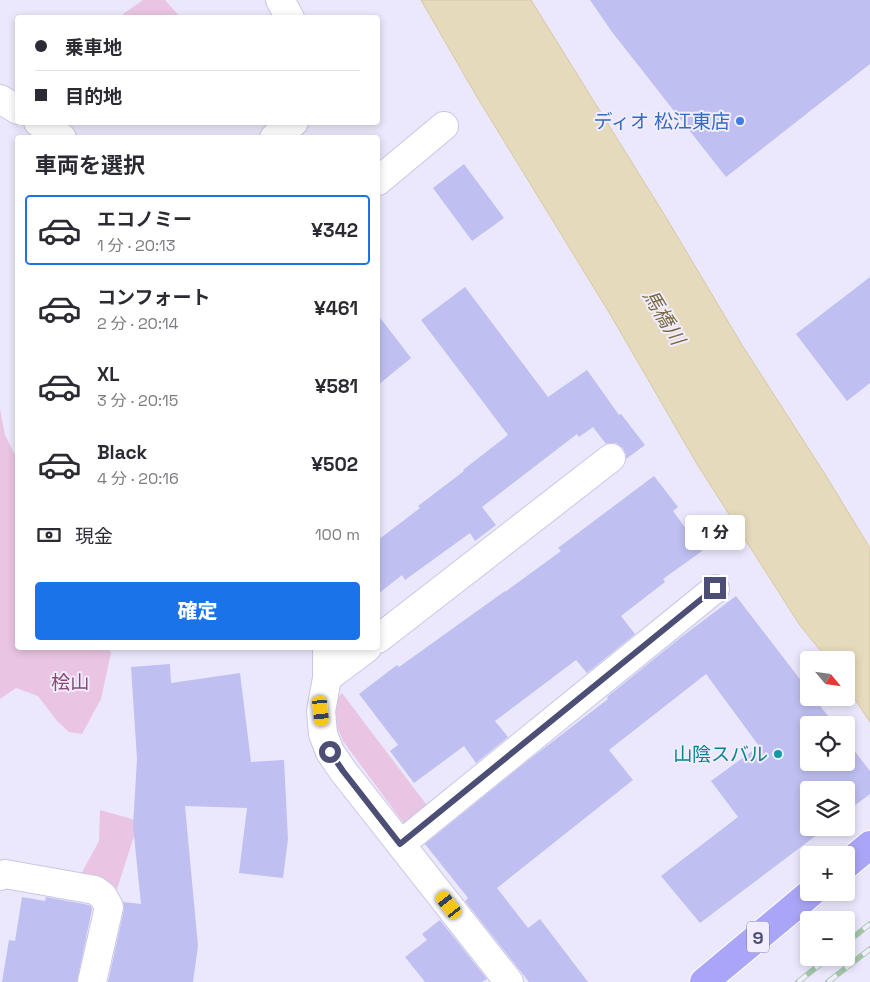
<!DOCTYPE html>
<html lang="ja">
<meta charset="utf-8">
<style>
body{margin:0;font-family:"Space Grotesk","Noto Sans JP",sans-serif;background:#f7f7f7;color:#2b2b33;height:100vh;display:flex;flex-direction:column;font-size:19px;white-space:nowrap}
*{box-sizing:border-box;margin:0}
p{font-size:16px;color:#7c7c81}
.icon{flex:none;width:28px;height:28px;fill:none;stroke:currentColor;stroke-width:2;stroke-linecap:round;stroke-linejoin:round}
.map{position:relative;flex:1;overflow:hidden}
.panel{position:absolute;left:15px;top:135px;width:365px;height:515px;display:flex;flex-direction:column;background:#fff;border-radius:5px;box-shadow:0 2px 8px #0003}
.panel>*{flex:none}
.top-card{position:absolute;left:15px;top:15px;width:365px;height:110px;border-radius:5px;box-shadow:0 2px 8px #0003;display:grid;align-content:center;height:110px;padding:0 20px;background:#fff}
.needle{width:32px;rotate:119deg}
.controls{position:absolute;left:800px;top:651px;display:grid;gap:10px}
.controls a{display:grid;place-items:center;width:55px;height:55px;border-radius:5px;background:#fff;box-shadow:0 2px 8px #0003;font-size:25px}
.end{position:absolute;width:22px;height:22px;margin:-11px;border:6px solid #4c4e75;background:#fff;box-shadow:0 0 0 2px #fff}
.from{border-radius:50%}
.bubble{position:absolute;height:35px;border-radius:5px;background:#fff;box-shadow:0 2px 8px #0003;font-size:16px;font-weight:800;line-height:35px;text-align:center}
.car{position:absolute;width:15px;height:30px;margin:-15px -8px;border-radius:6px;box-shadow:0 0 4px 1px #0007;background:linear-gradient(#f5c518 24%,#345 0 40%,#f5c518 0 76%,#345 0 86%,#f5c518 0)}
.top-card b{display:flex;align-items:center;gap:18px;height:48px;font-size:19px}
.top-card b+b{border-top:1px solid #e1e1e2}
.top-card i{width:12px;height:12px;background:#2b2b33}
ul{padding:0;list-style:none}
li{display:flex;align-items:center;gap:15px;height:70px;margin:0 10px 8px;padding:0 10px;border:2px solid transparent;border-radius:5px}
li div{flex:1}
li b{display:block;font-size:19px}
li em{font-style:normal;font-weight:800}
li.on{border-color:#1a73e8}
li>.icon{width:45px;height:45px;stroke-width:1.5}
h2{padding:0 20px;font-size:22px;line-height:60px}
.pay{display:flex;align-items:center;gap:12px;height:55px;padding:0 20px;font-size:19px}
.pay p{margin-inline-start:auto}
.button{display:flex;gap:10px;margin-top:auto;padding:10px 20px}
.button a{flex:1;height:58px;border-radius:5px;background:#1a73e8;color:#fff;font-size:20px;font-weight:800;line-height:58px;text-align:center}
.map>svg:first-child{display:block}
</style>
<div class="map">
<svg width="870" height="982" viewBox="0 0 870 982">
<rect width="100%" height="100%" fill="#ebe7fc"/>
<path fill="#eac5e3" d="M143 0H165L180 17H125L123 14Z
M0 409 5 435 17 459 18 648H109L111 653 101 699 82 734 69 732 57 721 38 696 16 688 0 699Z
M342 693 429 808 405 825 343 741 336 725V700Z
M100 810 139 821 117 889 81 874 99 841Z"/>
<path fill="#e5dabc" stroke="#d7c9a2" d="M421 0H531L667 219 742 345 823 471 870 548V722L846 686V660H828L799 624 697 464 610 314 477 97Z"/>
<path fill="#bfc0f1" d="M590 0H870V64L726 177 612 32Z
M464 164 504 218 472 241 433 188Z
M870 277V383L847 401 796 334Z
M465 287 548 397 587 370 619 415 621 414 645 445 626 459V455L623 448 616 443H609L606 444 593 427 579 437 577 434 482 507 496 525 475 541 470 533 405 580 402 575 378 594V540L420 508 418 506 464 471 463 470 508 435 421 320Z
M378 315 411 358 378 385Z
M654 476 678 507 673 511 702 551 663 579 665 582 621 616 635 634 587 673 576 660 495 721 508 737 476 763 464 746 414 783 390 751 398 745 359 694 397 665 399 667 505 591V592L561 551 558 548Z
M736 596 809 691V698H814L835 725H809V762H846V740L870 771V794L846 812V790H809V828H826L700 923 661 876 738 817 711 781 759 746 706 674 609 750 633 780 497 888 528 928 540 919 588 982H529L465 901 468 898 425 844 526 762 608 699 607 697 680 638Z
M170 664 171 683 240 673 251 762 284 760 288 839 283 878 239 873 247 808 185 806 198 946 193 982H108L124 910 123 902 141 904 133 826 137 759 131 667Z
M22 897 45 901 46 897 89 905 91 906 92 909 77 982H2L9 940 15 941Z
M440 920 487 979 482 982H425L405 957 427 940 422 934Z"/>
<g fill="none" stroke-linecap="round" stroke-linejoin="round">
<defs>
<path id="minor" d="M280 0 290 18
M0 99 18 110
M38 122 62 138
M274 138 294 122
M378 181 444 126
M378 639 611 458
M327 648V678L321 711 323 734 330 752 343 771 509 982
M327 678 367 648
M401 844 715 589
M0 876 5 874 95 890 103 896 109 907 92 982"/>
<path id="trunk" d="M846 865 870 845
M704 982 812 892"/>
</defs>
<use href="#minor" stroke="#cac7e6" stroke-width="30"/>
<use href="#trunk" stroke="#fff" stroke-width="30"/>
<use href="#minor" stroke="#fff" stroke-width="28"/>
<use href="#trunk" stroke="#aaa6f7" stroke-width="28"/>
<defs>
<path id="rail" d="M846 943 870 924
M798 982 828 958
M828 982 870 949"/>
</defs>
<use href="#rail" stroke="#a5c6a9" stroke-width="5.5"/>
<use href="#rail" stroke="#f1edff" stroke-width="4" stroke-dasharray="11" stroke-linecap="butt"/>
</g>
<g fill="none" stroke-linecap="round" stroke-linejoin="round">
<path stroke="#4c4e75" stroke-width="6" d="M330 752 343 771 400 844 715 588"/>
</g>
<circle fill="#3f7fe0" stroke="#f1edff" stroke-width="2" cx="740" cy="121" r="5"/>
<circle fill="#0f9aa8" stroke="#f1edff" stroke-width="2" cx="778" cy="754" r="5"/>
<g text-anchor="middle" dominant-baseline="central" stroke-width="4" stroke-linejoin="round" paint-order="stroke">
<rect fill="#f1edff" stroke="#7e7e9e" stroke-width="1" x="747" y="921.5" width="22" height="31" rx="4"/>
<g font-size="18" font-weight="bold" fill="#4c4e75">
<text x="758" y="937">9</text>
</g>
<g font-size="19" fill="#366cbe" stroke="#f1edff" text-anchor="end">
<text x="730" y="121">ディオ 松江東店</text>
</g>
<g font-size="19" fill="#874975" stroke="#f1edff">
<text x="70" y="682">桧山</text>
</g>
<g font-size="19" fill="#0d838f" stroke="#f1edff" text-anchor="end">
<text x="768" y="754">山陰スバル</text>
</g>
<g font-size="20" font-style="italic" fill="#7a6c40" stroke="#f1edff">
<text transform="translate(664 317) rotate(59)">馬橋川</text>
</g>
</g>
</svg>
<div class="controls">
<a><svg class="needle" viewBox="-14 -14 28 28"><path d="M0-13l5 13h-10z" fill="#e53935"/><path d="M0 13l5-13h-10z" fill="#7c7c81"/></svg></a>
<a><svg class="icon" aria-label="locate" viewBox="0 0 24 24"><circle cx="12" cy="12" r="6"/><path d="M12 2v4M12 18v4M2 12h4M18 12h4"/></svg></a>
<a><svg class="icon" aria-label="layers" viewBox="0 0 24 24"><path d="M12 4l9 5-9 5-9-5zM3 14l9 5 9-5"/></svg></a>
<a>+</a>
<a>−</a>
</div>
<i class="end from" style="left:330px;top:752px"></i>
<i class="end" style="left:715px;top:588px"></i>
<div class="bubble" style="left:685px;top:515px;width:60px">1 分</div>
<i class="car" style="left:321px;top:711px;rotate:174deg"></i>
<i class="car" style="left:449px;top:905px;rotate:322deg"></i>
<div class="top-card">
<b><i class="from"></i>乗車地</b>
<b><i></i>目的地</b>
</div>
<section class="panel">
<h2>車両を選択</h2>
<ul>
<li class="on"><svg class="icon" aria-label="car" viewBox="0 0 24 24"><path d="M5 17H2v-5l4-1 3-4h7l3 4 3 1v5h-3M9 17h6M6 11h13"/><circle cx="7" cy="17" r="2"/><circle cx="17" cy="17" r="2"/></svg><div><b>エコノミー</b><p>1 分 · 20:13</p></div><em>¥342</em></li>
<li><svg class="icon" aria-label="car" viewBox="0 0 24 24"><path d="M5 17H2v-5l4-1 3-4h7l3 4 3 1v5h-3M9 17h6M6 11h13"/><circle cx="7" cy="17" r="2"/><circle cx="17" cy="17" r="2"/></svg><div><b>コンフォート</b><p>2 分 · 20:14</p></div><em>¥461</em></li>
<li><svg class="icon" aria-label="car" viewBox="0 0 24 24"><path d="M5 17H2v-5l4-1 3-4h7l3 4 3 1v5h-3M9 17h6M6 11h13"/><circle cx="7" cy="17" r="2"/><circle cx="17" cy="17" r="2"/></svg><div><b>XL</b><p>3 分 · 20:15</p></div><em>¥581</em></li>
<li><svg class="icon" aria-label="car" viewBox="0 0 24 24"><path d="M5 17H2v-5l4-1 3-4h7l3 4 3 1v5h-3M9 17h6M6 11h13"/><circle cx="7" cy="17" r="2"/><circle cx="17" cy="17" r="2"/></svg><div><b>Black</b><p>4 分 · 20:16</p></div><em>¥502</em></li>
</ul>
<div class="pay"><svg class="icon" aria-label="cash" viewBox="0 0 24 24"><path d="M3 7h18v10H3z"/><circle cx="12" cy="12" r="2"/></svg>現金<p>100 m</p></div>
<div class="button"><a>確定</a></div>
</section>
</div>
